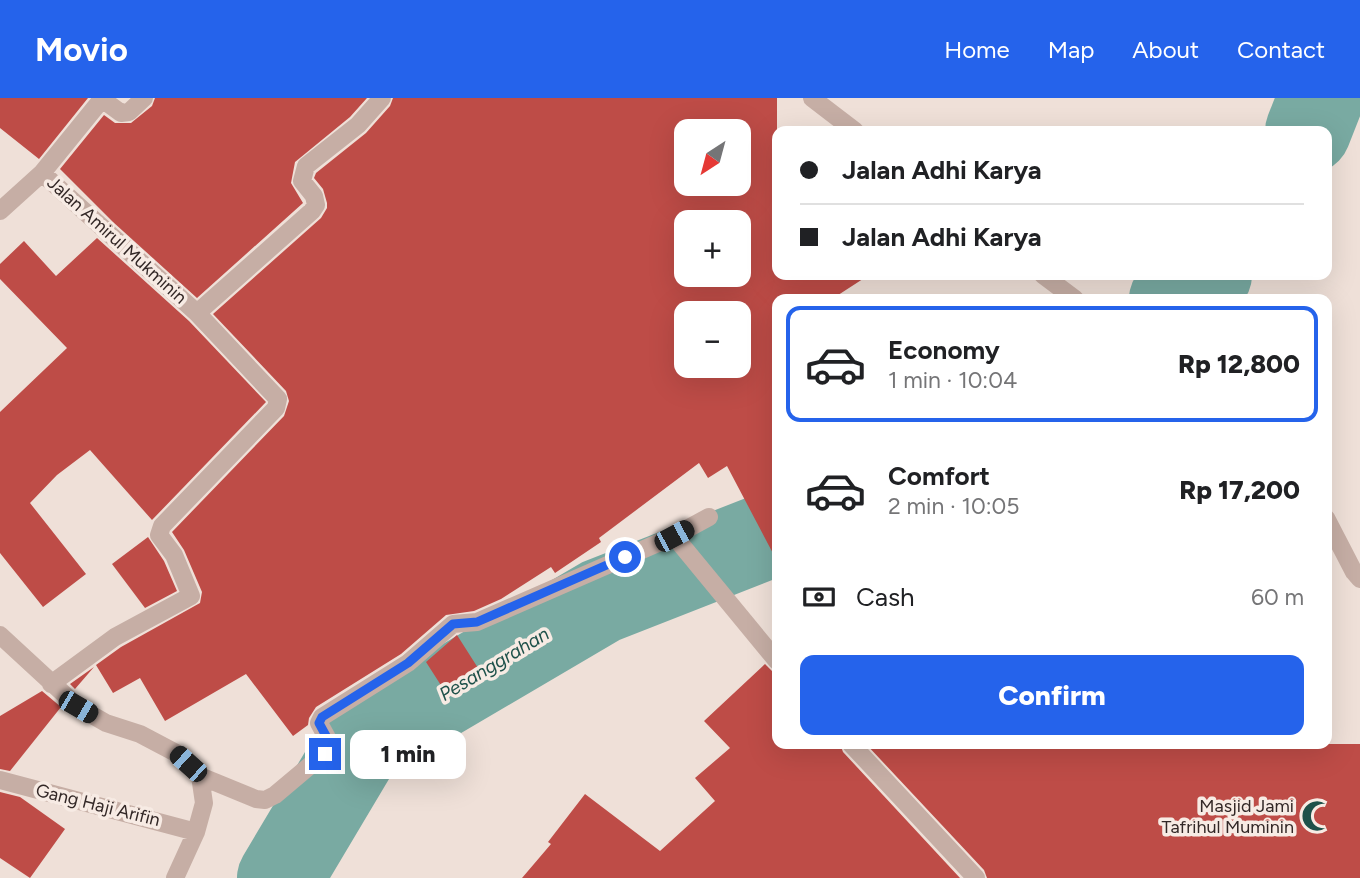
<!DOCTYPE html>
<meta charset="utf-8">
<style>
body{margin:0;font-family:Figtree,sans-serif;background:#f2f2f2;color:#202124;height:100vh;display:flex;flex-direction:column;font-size:26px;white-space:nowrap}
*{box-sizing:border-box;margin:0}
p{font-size:23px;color:#757577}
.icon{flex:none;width:38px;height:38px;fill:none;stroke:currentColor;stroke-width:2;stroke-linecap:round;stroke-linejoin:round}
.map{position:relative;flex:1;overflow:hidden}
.side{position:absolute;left:772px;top:196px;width:560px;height:455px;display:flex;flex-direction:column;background:#fff;border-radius:14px;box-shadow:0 7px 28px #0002}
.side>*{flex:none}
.guide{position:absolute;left:772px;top:28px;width:560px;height:154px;border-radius:14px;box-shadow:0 7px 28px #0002;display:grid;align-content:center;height:154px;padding:0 28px;background:#fff}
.needle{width:46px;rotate:216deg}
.controls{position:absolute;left:674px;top:21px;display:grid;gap:14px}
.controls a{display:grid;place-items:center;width:77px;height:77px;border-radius:14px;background:#fff;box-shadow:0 7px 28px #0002;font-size:35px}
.end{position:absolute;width:32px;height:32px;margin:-16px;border:9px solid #2563eb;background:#fff;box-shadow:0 0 0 4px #fff}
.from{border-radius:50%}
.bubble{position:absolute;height:49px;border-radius:14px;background:#fff;box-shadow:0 7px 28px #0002;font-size:23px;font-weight:800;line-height:49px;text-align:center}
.car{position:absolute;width:21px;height:42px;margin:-21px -10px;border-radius:9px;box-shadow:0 0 5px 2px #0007;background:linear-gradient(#222 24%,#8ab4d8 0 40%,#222 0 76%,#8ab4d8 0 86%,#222 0)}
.guide b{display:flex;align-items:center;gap:24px;height:66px;font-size:26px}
.guide b+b{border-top:2px solid #e0e0e0}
.guide i{width:18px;height:18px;background:#202124}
ul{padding:12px 0 0;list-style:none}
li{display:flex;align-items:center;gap:21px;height:116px;margin:0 14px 10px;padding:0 14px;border:4px solid transparent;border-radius:14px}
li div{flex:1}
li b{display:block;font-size:26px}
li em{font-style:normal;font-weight:800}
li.current{border-color:#2563eb}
li>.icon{width:63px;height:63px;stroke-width:1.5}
.pay{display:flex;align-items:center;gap:18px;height:77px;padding:0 28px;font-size:26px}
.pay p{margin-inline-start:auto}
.cta{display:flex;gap:14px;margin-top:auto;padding:14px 28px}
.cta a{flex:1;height:80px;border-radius:14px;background:#2563eb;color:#fff;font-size:28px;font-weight:800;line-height:80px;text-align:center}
header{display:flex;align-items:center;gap:42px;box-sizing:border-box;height:98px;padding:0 35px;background:#2563eb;color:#fff}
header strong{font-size:33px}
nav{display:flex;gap:38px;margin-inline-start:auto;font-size:24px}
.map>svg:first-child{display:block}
</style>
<header>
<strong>Movio</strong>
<nav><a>Home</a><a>Map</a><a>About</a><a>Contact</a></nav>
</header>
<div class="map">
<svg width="1360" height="780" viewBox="0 0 1360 780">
<rect width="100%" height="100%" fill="#efe0d8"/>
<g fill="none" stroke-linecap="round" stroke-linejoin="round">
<path stroke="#79aaa2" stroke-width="86" d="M1308 33 1321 0
M1172 201 1209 177
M280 780 361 644 601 503 777 434"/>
</g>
<path fill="#be4c47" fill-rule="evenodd" d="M0 0H88L39 61 0 30Z
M155 0H367L350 19 295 64 291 85 303 105 197 200 113 124 60 71 104 17 115 25H131L152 8Z
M393 0H777V177H869L832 201H777V463L727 368 708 380 699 365 599 440 601 444 555 475 551 469 501 501 474 513 446 517 401 556 316 609 309 620 308 627 293 638 246 576 165 623 140 580 113 595 96 567 121 549 200 505 202 494 184 452 172 434 284 318 289 303 286 293 213 216 321 120 327 110V105L323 91 314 80 316 75 366 35 390 8ZM686 33H738V86H686ZM686 124H738V177H686ZM686 215H738V268H686Z
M97 140 189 223 266 304 152 422 90 352 57 377 30 405 86 476 43 509 0 455V314L67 250 0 181V166L24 143 56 178Z
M148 439 164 463 177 493 145 510 112 466Z
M457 537 478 570 444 592 426 564Z
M765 566 772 573 777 574V646H840L843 654 960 780H522L551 746 548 744 585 696 660 753 715 703 695 680 730 650 704 623Z
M94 569 75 591 70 586Z
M42 593 61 609 10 673 0 671V618Z
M866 646H1360V780H987L984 772Z
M0 694 20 699 65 731 30 780 0 760Z"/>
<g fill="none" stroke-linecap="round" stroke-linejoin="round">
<path stroke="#c6aea5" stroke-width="18" d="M812 0 855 33
M0 113 42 75
M1043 177 1075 201
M197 215 312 113 316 107 314 98 302 83 306 68 358 27 382 0
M1326 420 1354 474 1360 481
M674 438 777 563
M0 537 78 609 106 625 140 636 176 655 200 678 256 701 265 702 275 697 332 649 319 625 322 619 408 565 453 526 477 524 674 438 709 419
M51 586 115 539 191 498 174 457 159 437 162 428 276 310 278 301 197 215 42 75 102 1 121 15 129 14 144 0
M851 646 976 780
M0 682 196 734
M175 780 196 734 204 705 200 678"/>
</g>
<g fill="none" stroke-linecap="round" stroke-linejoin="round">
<path stroke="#2563eb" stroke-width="9" d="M325 656 332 649 319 625 322 619 408 565 453 526 477 524 625 459"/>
</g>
<defs>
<symbol id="mosque-bare" viewBox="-9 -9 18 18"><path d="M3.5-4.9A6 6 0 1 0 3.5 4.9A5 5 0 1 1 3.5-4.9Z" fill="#1e514a" stroke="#f7ebe4" stroke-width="2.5" paint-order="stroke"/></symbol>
</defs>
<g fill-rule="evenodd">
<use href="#mosque-bare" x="1295" y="696" width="44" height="44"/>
</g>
<g text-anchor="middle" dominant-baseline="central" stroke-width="7" stroke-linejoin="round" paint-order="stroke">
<g font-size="18" fill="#322726" stroke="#f7ebe4">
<text transform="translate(117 142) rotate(42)">Jalan Amirul Mukminin</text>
<text transform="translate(98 707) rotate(14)">Gang Haji Arifin</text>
</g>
<g font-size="18" fill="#322726" stroke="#f7ebe4" text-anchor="end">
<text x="1294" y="708">Masjid Jami<tspan x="1294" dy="21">Tafrihul Muminin</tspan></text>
</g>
<g font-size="19" font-style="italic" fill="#1e514a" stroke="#f7ebe4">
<text transform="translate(494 566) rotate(-31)">Pesanggrahan</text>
</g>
</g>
</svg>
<div class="controls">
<a><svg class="needle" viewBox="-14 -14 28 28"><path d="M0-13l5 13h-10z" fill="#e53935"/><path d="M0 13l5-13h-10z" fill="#757577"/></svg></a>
<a>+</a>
<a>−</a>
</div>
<i class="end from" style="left:625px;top:459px"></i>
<i class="end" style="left:325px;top:656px"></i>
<div class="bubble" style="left:350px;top:632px;width:116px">1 min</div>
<i class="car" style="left:674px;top:438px;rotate:62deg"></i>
<i class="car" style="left:78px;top:609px;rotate:120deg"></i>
<i class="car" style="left:188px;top:666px;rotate:312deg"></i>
<div class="guide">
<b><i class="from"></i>Jalan Adhi Karya</b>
<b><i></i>Jalan Adhi Karya</b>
</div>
<section class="side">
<ul>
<li class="current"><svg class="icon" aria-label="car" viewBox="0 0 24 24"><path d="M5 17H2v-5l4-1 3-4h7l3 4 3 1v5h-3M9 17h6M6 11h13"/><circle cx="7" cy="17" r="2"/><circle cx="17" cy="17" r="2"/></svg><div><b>Economy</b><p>1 min · 10:04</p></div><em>Rp 12,800</em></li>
<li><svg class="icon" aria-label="car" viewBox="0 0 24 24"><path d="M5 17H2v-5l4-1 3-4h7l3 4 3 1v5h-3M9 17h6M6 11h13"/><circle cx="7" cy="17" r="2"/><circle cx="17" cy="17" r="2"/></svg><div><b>Comfort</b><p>2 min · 10:05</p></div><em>Rp 17,200</em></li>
</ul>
<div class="pay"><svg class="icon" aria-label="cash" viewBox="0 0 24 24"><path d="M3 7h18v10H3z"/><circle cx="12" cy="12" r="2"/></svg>Cash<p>60 m</p></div>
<div class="cta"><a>Confirm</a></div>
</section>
</div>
